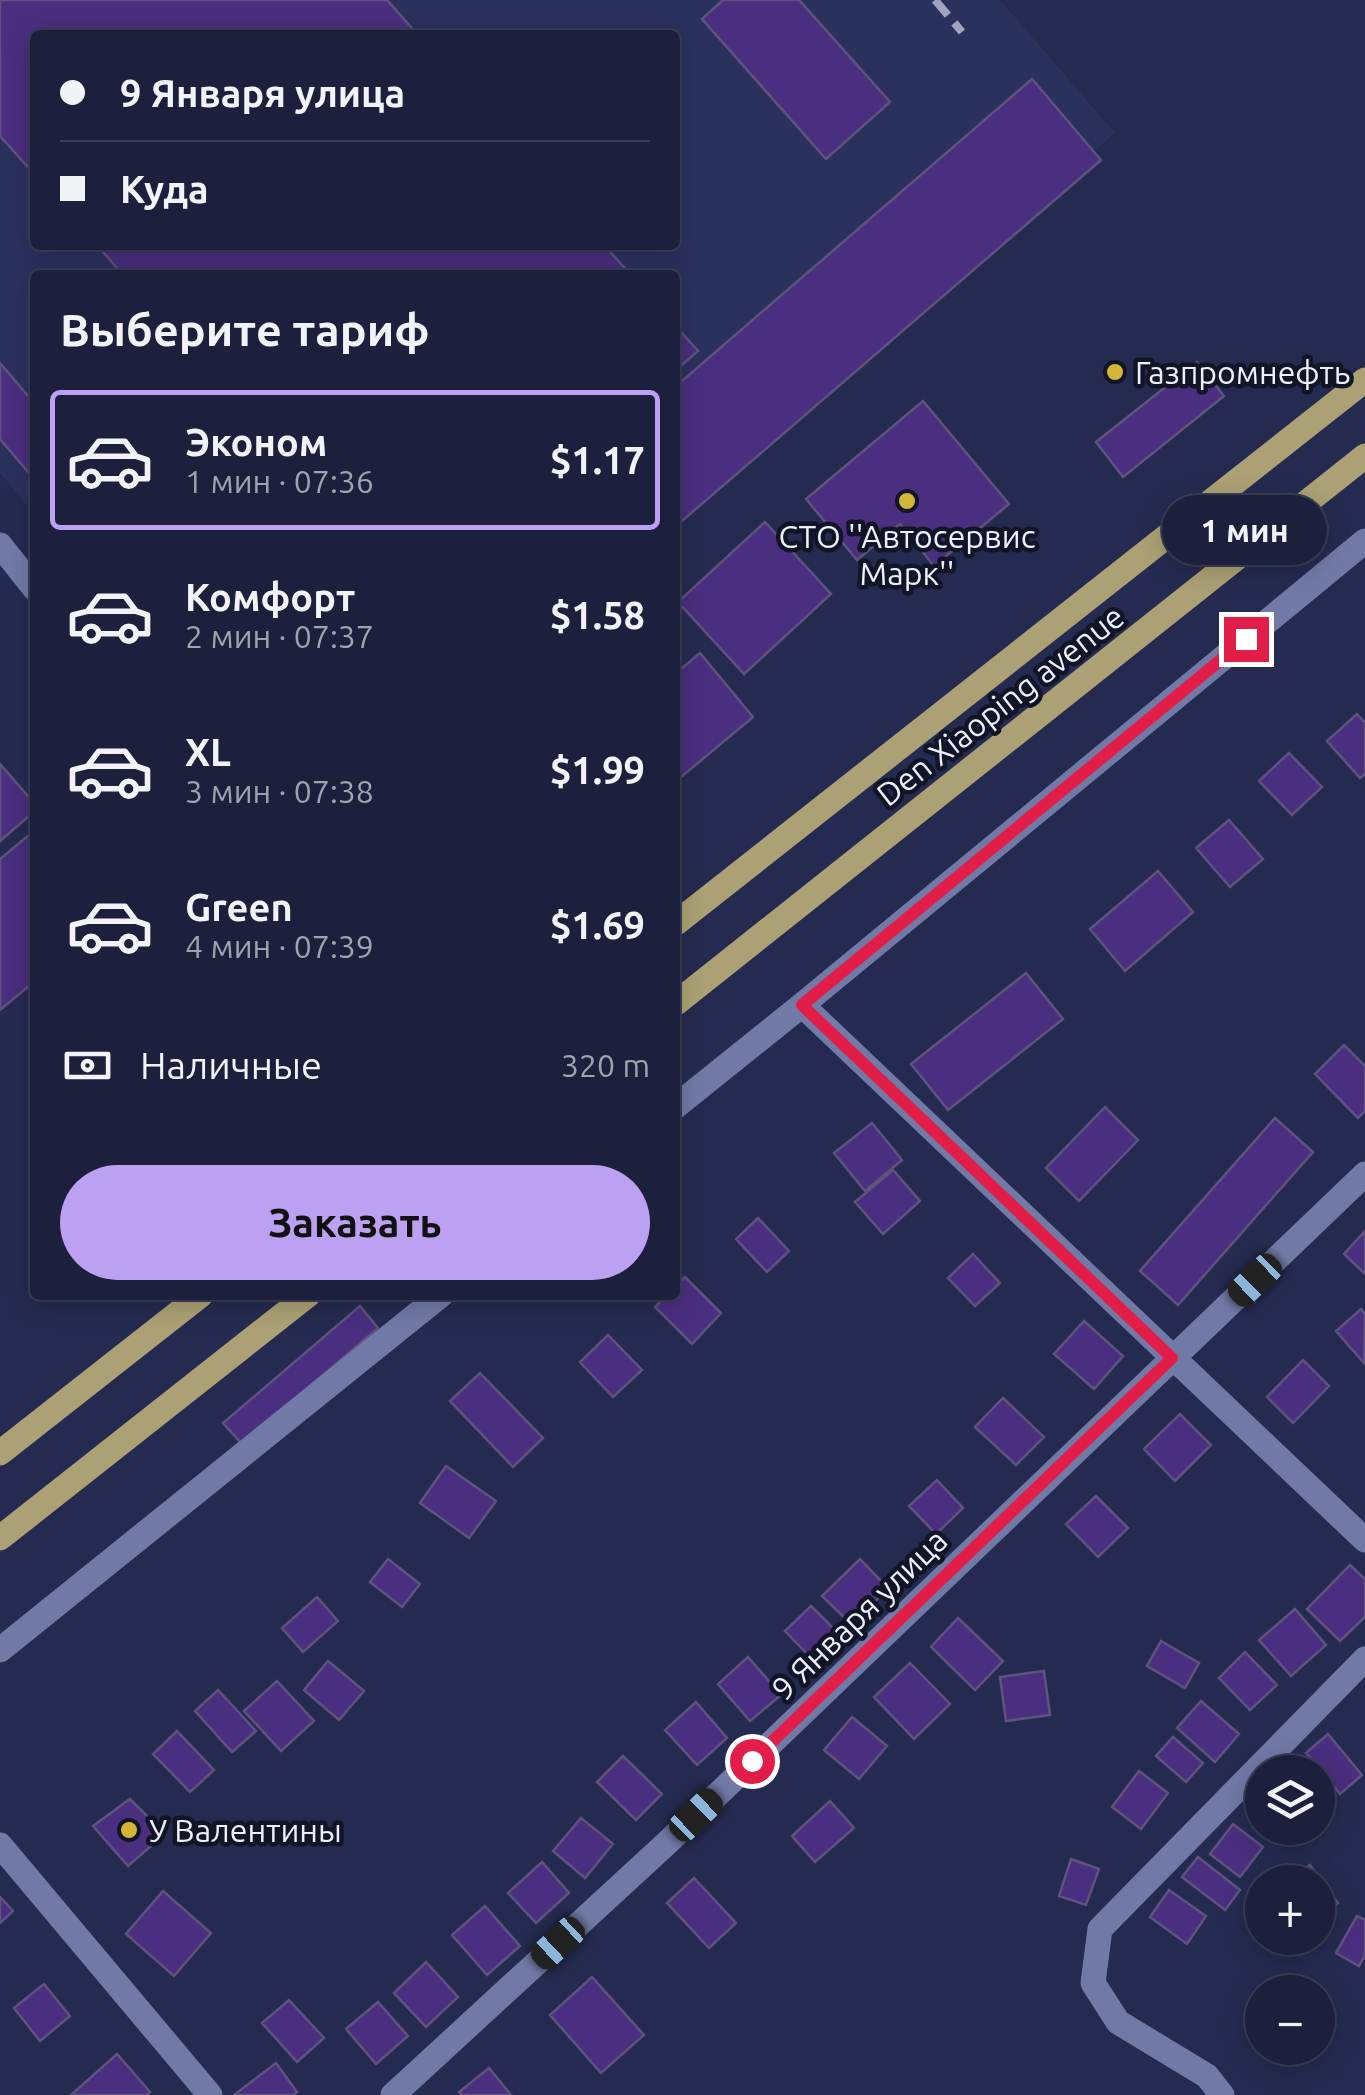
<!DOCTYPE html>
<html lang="ru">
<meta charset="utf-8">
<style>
body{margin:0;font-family:Ubuntu,sans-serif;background:#252843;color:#f1f3f6;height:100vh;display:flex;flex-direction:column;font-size:38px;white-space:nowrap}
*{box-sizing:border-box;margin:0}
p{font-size:32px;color:#a0a3af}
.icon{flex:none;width:55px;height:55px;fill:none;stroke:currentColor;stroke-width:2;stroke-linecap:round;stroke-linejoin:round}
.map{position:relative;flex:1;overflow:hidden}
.side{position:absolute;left:30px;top:270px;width:650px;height:1030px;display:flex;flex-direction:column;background:#1c203c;border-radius:10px;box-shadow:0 5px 25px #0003,0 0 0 2px #3a3e56}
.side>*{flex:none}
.guide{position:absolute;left:30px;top:30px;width:650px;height:220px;border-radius:10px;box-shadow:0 5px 25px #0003,0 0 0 2px #3a3e56;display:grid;align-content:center;height:220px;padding:0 30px;background:#1c203c}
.fabs{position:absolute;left:1245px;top:1755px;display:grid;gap:20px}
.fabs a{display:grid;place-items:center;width:90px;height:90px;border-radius:50%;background:#1c203c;box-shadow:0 5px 25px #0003,0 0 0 2px #3a3e56;font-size:50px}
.end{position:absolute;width:45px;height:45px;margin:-22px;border:12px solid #e11d48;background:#fff;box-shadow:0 0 0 5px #fff}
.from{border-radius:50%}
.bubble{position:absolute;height:70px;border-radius:35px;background:#1c203c;box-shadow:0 5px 25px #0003,0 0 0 2px #3a3e56;font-size:32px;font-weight:600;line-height:70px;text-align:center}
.car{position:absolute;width:30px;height:60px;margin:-30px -15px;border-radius:12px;box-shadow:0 0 8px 2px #0007;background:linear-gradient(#222 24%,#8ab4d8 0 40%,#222 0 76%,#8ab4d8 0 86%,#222 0)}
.guide b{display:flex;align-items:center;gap:35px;height:95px;font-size:38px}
.guide b+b{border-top:2px solid #3a3e56}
.guide i{width:25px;height:25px;background:#f1f3f6}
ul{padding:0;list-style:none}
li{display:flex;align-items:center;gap:30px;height:140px;margin:0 20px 15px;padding:0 10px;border:5px solid transparent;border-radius:10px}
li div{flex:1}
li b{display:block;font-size:38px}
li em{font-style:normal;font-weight:600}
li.on{border-color:#bca0f2}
li>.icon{width:90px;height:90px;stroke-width:1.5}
h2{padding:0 30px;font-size:45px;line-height:120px}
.pay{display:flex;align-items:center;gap:25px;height:110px;padding:0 30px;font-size:38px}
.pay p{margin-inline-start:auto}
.primary-button{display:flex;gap:20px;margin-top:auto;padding:20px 30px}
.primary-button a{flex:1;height:115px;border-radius:60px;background:#bca0f2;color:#111;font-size:40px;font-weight:600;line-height:115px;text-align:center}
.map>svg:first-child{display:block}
</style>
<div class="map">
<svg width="1365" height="2095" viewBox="0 0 1365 2095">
<rect width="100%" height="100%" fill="#252b50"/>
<path fill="#2b315d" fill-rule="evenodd" d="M0 0H1000L1115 133 675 514V275H35V515L0 473ZM35 35H675V245H35Z"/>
<path fill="#4a2e7f" stroke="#5e537d" stroke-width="2.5" d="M0 0H387L418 35H35V175L0 136Z
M723 0H799L890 102 826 159 702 19Z
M1032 79 1101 160 675 527V387Z
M97 245H604L631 275H123Z
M675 325 698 351 675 371Z
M1197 362 1224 396 1123 477 1096 442Z
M0 363 35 404V480L0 439Z
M923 401 1009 504 934 566 900 524 857 560 806 499Z
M765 522 831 594 744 674 678 602Z
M700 653 753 717 675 782V674Z
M1357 714 1365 723V774L1360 778 1327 741Z
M1289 753 1322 787 1292 815 1259 781Z
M0 764 35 804V811L0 841Z
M1229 820 1263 859 1230 887 1196 848Z
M35 830V981L0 1010V859Z
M1158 871 1193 912 1125 971 1090 929Z
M1026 973 1063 1019 948 1110 911 1064Z
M1344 1045 1365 1066V1111L1358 1118 1315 1074Z
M1105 1107 1138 1140 1079 1201 1046 1168Z
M1275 1118 1313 1152 1178 1305 1140 1271Z
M872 1123 902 1160 865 1191 834 1153Z
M893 1170 920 1201 883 1234 855 1202Z
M758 1218 789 1251 767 1272 736 1239Z
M1365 1231V1274L1344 1254Z
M973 1254 1000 1283 975 1306 948 1278Z
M685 1277 721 1313 692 1344 655 1307 667 1295H675V1287Z
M360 1306 378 1328 242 1444 223 1423Z
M1361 1309 1365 1314 1364 1363 1336 1331Z
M1084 1321 1123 1356 1094 1389 1054 1354Z
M608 1335 642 1370 613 1397 580 1362Z
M1303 1360 1329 1386 1293 1423 1267 1397Z
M480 1373 543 1438 513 1467 450 1401Z
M1003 1398 1044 1437 1016 1465 975 1427Z
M1180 1414 1211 1445 1175 1481 1144 1449Z
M446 1466 496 1501 469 1538 420 1503Z
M937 1480 963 1508 936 1534 909 1506Z
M1096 1496 1128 1528 1098 1557 1066 1524Z
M388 1559 420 1584 402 1607 370 1582Z
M860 1559 888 1588 852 1625 822 1596Z
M1350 1565 1365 1579V1617L1340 1641 1307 1609Z
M317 1597 338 1621 303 1652 282 1628Z
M811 1606 842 1637 816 1663 785 1631Z
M1295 1609 1326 1645 1291 1676 1259 1640Z
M958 1618 1003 1661 975 1690 931 1647Z
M1161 1641 1199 1663 1185 1688 1147 1666Z
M1245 1652 1277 1685 1250 1710 1219 1678Z
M748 1657 781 1695 750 1721 718 1684Z
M328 1661 364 1691 339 1720 304 1690Z
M910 1663 950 1704 914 1739 874 1697Z
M1044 1671 1050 1715 1006 1721 1000 1677Z
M277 1681 314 1721 281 1751 244 1711Z
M218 1690 256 1731 232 1752 195 1711Z
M1201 1701 1239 1734 1215 1762 1177 1728Z
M696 1702 727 1738 697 1765 665 1730Z
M852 1717 887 1746 859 1779 824 1750Z
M177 1731 214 1770 190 1792 153 1754Z
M1328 1734 1362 1775 1340 1794 1306 1753Z
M1173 1737 1203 1763 1186 1782 1156 1756Z
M623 1756 662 1794 636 1820 597 1782Z
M1139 1771 1168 1793 1141 1829 1112 1807Z
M130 1799 165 1834 128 1866 93 1826Z
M830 1801 854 1828 815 1862 792 1836Z
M581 1818 613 1844 585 1878 553 1851Z
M1233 1824 1263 1847 1240 1877 1210 1854Z
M1288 1828H1311L1301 1839Z
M1198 1857 1240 1890 1225 1910 1182 1877Z
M1071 1859 1099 1869 1086 1905 1059 1896Z
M542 1862 569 1893 536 1923 508 1893Z
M1310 1865 1338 1903 1318 1918V1882H1287Z
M694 1878 736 1923 709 1948 667 1903Z
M1169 1890 1206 1916 1187 1944 1150 1917Z
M163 1891 211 1933 174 1976 126 1934Z
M0 1897 13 1911 0 1923Z
M485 1906 520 1946 487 1975 452 1935Z
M1357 1916 1365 1920V1955L1359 1966 1336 1953Z
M426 1962 458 1997 426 2027 394 1993Z
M592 1977 644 2035 601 2073 550 2015Z
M44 1984 70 2016 40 2041 14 2008Z
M289 2000 324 2038 297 2062 262 2023Z
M378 2002 408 2036 376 2064 346 2029Z
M117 2054 150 2092 147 2095H71Z
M276 2063 297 2092 293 2095H234Z
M489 2068 511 2095H462L459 2092Z"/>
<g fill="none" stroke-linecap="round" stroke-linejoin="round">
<path stroke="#717aa6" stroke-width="25" d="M0 545 35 589
M802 1005 1365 1540
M675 1107 802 1005 1365 541
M0 1650 441 1295
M0 1845 210 2095
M393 2095 668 1842 1365 1174
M1222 2095 1207 2076 1118 2022 1093 1983 1100 1929 1365 1659"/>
<path stroke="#aca174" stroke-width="25" d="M675 924 1365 380
M675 1004 1365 456
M0 1453 201 1295
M0 1538 308 1295"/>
<path stroke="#9fa3bb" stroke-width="8" stroke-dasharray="20 10" stroke-linecap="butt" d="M935 0 962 32"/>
</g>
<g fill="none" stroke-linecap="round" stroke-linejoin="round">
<path stroke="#e11d48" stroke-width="12" d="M752 1761 1172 1358 802 1005 1246 639"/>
</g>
<g fill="#d3b635" stroke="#121526" stroke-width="4">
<circle cx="1115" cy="372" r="10"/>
<circle cx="907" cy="501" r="10"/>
<circle cx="129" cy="1830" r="10"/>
</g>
<g text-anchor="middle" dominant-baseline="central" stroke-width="9" stroke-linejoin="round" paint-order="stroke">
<g font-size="32" fill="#eceffe" stroke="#121526" text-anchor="start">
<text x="1135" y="372">Газпромнефть</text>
<text x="907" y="536" text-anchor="middle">СТО ''Автосервис<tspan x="907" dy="37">Марк''</tspan></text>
<text x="149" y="1830">У Валентины</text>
</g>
<g font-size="32" fill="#eceffe" stroke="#121526">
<text transform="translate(1000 705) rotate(-38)">Den Xiaoping avenue</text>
<text transform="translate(859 1614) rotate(-44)">9 Января улица</text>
</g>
</g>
</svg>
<div class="fabs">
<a><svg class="icon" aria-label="layers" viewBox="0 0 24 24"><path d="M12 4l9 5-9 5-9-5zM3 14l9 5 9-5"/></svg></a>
<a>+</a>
<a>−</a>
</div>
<i class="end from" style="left:752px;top:1761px"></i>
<i class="end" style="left:1246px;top:639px"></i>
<div class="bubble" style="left:1162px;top:495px;width:165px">1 мин</div>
<i class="car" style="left:1255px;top:1280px;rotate:226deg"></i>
<i class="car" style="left:696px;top:1815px;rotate:46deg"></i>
<i class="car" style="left:558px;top:1943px;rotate:227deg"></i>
<div class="guide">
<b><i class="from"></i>9 Января улица</b>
<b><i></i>Куда</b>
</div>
<section class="side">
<h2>Выберите тариф</h2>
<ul>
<li class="on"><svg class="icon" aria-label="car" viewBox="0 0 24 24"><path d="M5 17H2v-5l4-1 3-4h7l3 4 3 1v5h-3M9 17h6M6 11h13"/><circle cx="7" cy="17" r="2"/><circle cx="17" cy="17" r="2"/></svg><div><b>Эконом</b><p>1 мин · 07:36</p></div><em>$1.17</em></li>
<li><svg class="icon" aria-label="car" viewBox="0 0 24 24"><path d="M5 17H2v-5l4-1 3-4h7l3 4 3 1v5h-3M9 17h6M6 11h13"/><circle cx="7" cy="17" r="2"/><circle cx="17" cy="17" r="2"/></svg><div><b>Комфорт</b><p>2 мин · 07:37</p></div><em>$1.58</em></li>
<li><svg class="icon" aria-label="car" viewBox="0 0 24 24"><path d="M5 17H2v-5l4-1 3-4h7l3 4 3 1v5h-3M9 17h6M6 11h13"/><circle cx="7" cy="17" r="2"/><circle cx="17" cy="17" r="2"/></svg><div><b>XL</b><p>3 мин · 07:38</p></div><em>$1.99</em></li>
<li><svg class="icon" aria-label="car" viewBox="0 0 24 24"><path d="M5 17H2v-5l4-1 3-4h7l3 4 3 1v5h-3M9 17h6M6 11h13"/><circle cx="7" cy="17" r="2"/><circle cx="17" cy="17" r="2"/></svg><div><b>Green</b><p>4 мин · 07:39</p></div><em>$1.69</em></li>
</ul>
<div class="pay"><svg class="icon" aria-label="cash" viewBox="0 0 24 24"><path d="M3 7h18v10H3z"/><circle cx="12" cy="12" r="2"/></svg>Наличные<p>320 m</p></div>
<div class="primary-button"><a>Заказать</a></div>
</section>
</div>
